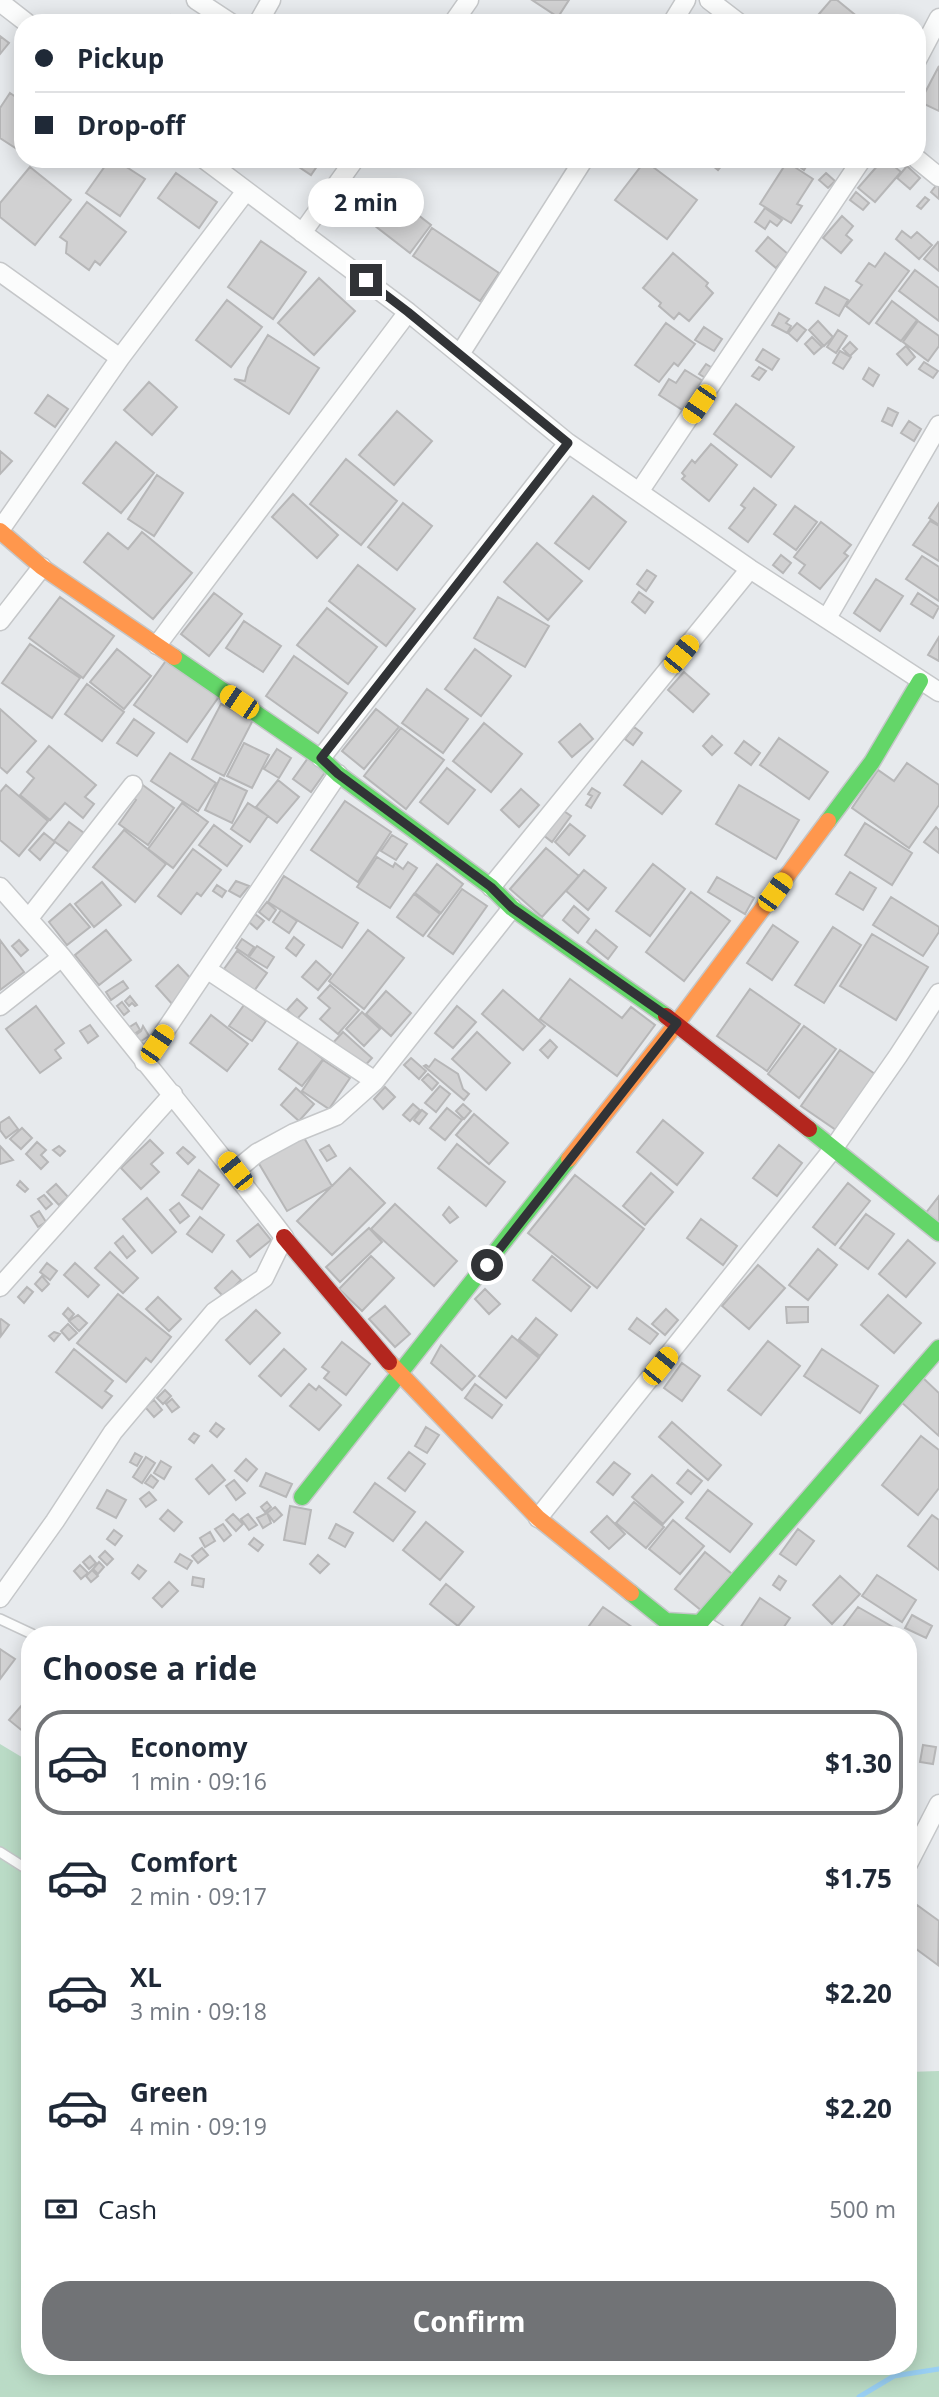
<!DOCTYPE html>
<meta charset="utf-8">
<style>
body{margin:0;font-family:"Open Sans",sans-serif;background:#f6f6f7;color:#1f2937;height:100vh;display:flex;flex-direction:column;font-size:26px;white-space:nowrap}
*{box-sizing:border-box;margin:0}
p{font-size:23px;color:#747a83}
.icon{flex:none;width:38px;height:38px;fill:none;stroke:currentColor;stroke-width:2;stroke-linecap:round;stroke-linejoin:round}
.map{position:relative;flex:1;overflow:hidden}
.panel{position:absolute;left:21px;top:1626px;width:896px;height:749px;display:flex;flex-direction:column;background:#fff;border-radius:28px;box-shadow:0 4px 18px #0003}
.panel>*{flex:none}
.top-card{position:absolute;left:14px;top:14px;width:912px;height:154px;border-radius:28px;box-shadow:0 4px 18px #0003;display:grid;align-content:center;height:154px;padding:0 21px;background:#fff}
.end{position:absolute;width:32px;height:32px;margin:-16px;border:9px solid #313336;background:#fff;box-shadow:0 0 0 4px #fff}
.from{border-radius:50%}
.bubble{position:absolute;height:49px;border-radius:24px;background:#fff;box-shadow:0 4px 18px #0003;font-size:23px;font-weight:700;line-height:49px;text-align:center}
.car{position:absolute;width:21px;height:42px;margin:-21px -10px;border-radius:9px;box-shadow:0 0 5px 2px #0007;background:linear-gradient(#f5c518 24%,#345 0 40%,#f5c518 0 76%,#345 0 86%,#f5c518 0)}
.top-card b{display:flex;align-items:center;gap:24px;height:66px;font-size:26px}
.top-card b+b{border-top:2px solid #e0e1e3}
.top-card i{width:18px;height:18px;background:#1f2937}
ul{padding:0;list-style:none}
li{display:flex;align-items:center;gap:21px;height:105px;margin:0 14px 10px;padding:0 7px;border:4px solid transparent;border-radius:28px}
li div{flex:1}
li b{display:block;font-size:26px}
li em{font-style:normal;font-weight:700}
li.current{border-color:#717376}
li>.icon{width:63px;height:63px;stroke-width:1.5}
h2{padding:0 21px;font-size:32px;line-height:84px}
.pay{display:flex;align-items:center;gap:18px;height:77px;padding:0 21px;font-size:26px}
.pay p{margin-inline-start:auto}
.button{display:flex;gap:14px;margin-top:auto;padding:14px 21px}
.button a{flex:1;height:80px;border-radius:28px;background:#717376;color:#fff;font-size:28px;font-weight:700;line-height:80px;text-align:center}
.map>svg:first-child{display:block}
</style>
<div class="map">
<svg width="939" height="2397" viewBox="0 0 939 2397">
<rect width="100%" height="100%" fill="#e7eaed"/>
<path fill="#badbc6" d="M0 1744 30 1762V2366H908V2072L939 2071V2397H0Z"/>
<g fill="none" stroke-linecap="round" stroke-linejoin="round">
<path stroke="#99cff3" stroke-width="5" d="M859 2397 894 2376 939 2369"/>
</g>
<path fill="#d1d1d2" stroke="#b7b7b8" stroke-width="2" d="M532 0H569L558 17Z
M831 0H837L864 22 806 23 810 18 813 21Z
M171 15 184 23H166Z
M0 36 9 43 0 54Z
M939 66V111L920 102Z
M10 93 23 102V153L0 138V108Z
M110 159H114L145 179 120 216 86 193Z
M287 159H322L311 175Z
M708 159H727L718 170 707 161Z
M789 159H811L804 170Z
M873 159 901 160 895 167 901 172 875 202 858 188 879 164Z
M645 161 697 200 667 239 615 200Z
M787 162 813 179 797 204 802 206 791 223 760 204Z
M907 166 920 178 910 189 897 178Z
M30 167 71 200 35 245 0 217V203Z
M176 173 217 202 199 228 158 198Z
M826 173 835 181 828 188 819 180Z
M938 183 939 184V199L931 192Z
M856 192 869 203 863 210 850 200Z
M391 194 431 225 410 253 370 222Z
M925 197 929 200 921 209 917 206Z
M87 202 126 232 100 265 95 261 89 270 66 253 67 242 60 237Z
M765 208 782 220 777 226 770 221 765 229 755 222Z
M842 216 853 226 846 235 852 240 841 253 823 238Z
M432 228 499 273 480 301 413 256Z
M902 231 911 238 917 232 932 245 919 259 896 239Z
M768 237 788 254 776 268 756 251Z
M261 241 306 272 273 319 228 287Z
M938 242 939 243V271L924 259Z
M673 253 708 283 706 286 713 293 689 321 679 313 674 319 659 306 661 303 643 288Z
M885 253 909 271 869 324 846 306 862 285 856 281 869 263 875 267Z
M915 270 939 288V321L899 291Z
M319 278 355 311 314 355 278 323Z
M825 287 848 300 839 316 816 303Z
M227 300 262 327 231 367 196 340Z
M892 301 917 320 901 341 876 323Z
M779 313 789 319 786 323 791 326 787 333 772 325Z
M818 321 833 337 824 346 809 330Z
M918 321 939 336V346L928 361 903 342Z
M666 323 695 344 678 366 674 363 659 382 635 365Z
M797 323 806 330 797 341 788 333Z
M704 327 722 339 714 351 695 340Z
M838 330 847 336 836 353 827 347Z
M268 335 319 368 289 414 234 379 245 381 248 368Z
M812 337 822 347 814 354 805 344Z
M850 342 857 349 850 356 843 349Z
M906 346 915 357 907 365 897 354Z
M763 349 779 359 772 370 756 360Z
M840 351 851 357 843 369 833 363Z
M924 362 938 371 933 378 919 369Z
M706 364 714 369 707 379 699 374Z
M759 367 766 371 759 380 752 376Z
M869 368 879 375 873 386 863 379Z
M685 370 703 381 684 411 659 395 669 379 676 383Z
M149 382 177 407 152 435 124 410Z
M48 395 68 409 55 427 35 413Z
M736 404 794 447 771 477 714 434Z
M888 408 898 413 892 426 882 421Z
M397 411 432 441 394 485 359 455Z
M909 421 921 429 914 441 901 433Z
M116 442 154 473 121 513 83 483Z
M711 444 737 465 709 501 682 479 685 476 682 473 692 460 695 463Z
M0 451 12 461 0 474Z
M346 459 397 501 361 545 310 504Z
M157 475 183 493 154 536 128 519Z
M754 488 776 505 748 542 729 528 745 508 741 505Z
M293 494 338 535 317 558 272 517Z
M593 496 626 522 589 569 555 543Z
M403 503 432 526 397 570 368 547Z
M939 503V525L929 518Z
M795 506 817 522 796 550 774 534Z
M930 521 939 526V561L913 545Z
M821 522 851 545 844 553 848 556 820 589 799 573 805 565 794 557Z
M142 532 192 573 153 619 84 562 108 533 128 549Z
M537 543 582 581 548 620 504 582Z
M781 555 791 563 783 573 773 565Z
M922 556 939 567V601L906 579Z
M358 565 415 609 386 646 329 601Z
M647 570 656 576 646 591 637 584Z
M876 579 903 596 880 631 854 613Z
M639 592 653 602 645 613 632 602Z
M214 593 242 614 209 656 181 634Z
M918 593 939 607 933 618 911 604Z
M60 597 114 636 83 678 29 638Z
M498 597 549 626 525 667 474 638Z
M327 608 377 647 348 684 297 645Z
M244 621 281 646 263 672 226 648Z
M939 637V661L928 655Z
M30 644 80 678 52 718 2 683Z
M117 649 151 676 124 709 90 682Z
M475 649 511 676 481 716 445 689Z
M294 656 347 693 318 733 266 696Z
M168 658 220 695 187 742 134 705Z
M684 672 709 694 693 712 668 690Z
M87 684 124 712 102 741 65 714Z
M427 689 468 719 443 753 402 723Z
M221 704 253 720 224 776 192 759Z
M0 709 36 741 7 773 0 767Z
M376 709 399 727 364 769 342 751Z
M134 719 154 733 137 756 117 743Z
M484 723 522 754 491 792 453 761Z
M580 724 593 739 572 757 559 742Z
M634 727 642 733 633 745 625 739Z
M401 728 444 760 406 809 364 776Z
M712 736 722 745 712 755 703 746Z
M779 738 828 772 809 799 760 765Z
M744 741 760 753 751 765 735 753Z
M244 743 269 755 252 788 227 776Z
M49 746 96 785 85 797 94 804 83 818 65 803 50 820 20 795 34 778 27 772Z
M277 749 291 758 279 778 264 769Z
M170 753 216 783 198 811 151 781Z
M308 758 326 771 311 792 293 779Z
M642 761 681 791 662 814 624 785Z
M907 763 939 785V805L909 848 852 808 878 770 894 781Z
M447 768 475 790 448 824 420 802Z
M220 778 247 791 232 823 205 810Z
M278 780 299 797 277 823 256 807Z
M140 783 174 808 148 845 119 824 136 800 131 796Z
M6 785 48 821 19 856 0 840V792Z
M739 785 799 820 776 859 716 824Z
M592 788 600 793 591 808 586 805 592 796 588 794Z
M521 789 539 805 519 827 501 810Z
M345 801 391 832 358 882 311 850Z
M182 803 208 822 173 868 148 849Z
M248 803 268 816 250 842 231 829Z
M561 809 571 816 552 842 542 834Z
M69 822 88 836 73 855 54 841Z
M865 823 912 853 892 885 845 855Z
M570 824 585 836 569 855 555 842Z
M214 825 242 846 227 866 199 845Z
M936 827 939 830V853L924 842Z
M124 830 166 864 135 902 93 867Z
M44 833 55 842 40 860 29 850Z
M392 835 407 844 396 860 381 851Z
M546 848 579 876 542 917 510 889Z
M193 849 221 870 201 896 197 893 181 914 158 896Z
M377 857 393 867 395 863 403 869 408 862 417 868 390 908 357 887Z
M437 864 463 884 441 913 415 893Z
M653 864 685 889 650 936 616 911Z
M584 870 606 888 588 910 566 891Z
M850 872 876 888 863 910 836 894Z
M284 876 358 923 342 948 268 902Z
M717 877 754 898 745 914 708 892Z
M236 881 249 886 240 897 229 891Z
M102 882 121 905 94 927 75 904Z
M217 885 226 891 222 897 213 891Z
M462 889 487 906 453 954 428 936Z
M691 892 730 921 684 981 646 952Z
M414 894 440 914 423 936 397 917Z
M891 897 939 927V932L923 956 873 925Z
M267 902 276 910 269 920 259 912Z
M70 904 90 927 67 945 49 922Z
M574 906 589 919 578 933 563 920Z
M281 910 297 921 289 933 273 922Z
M255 914 264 921 257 929 249 922Z
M773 925 798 942 772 980 747 963Z
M833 927 861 945 824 1003 795 985Z
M106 930 131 960 99 985 75 955Z
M368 930 404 958 364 1009 329 981Z
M596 930 617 947 608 959 587 942Z
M872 934 928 967 896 1020 840 986Z
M294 937 304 945 296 956 286 948Z
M242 939 254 947 248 956 236 948Z
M0 940 24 972 0 990Z
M19 940 28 950 21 956 12 946Z
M257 946 274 957 267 968 249 957Z
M237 951 267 973 254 991 224 969Z
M316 961 331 974 318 990 302 977Z
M178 965 196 984 173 1005 156 986Z
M570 979 622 1018 631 1007 655 1025 617 1076 540 1019Z
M123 981 128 988 111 1000 106 992Z
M330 985 359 1010 338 1034 320 1019 330 1008 318 998Z
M750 989 800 1024 767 1071 717 1036Z
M503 990 545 1026 523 1050 482 1014Z
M386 991 411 1013 391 1036 366 1014Z
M130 996 137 1005 135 1006 132 1003 129 1006 125 1001Z
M297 999 307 1008 297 1019 287 1010Z
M122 1002 129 1011 124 1015 117 1006Z
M244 1005 266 1021 252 1041 229 1026Z
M36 1006 64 1043 55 1050 61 1058 40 1073 6 1029Z
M457 1006 476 1022 453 1048 435 1033Z
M362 1012 380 1029 364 1046 346 1029Z
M211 1015 248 1044 227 1071 190 1043Z
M136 1023 140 1030 133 1035 128 1028Z
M90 1025 98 1036 88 1043 80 1031Z
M143 1026 149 1036 138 1043 134 1036 141 1031Z
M804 1026 836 1049 799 1098 768 1074Z
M343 1032 372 1058 360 1071 331 1045Z
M477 1032 510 1063 486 1090 452 1059Z
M550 1040 557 1047 548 1058 540 1050Z
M299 1041 323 1059 302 1086 279 1069Z
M840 1050 875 1074 836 1130 801 1106Z
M411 1058 426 1071 419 1079 404 1065Z
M435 1059 458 1074 463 1089 469 1094 464 1100 424 1066 426 1065 429 1067Z
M323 1060 350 1078 329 1109 302 1091Z
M428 1074 438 1083 432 1090 422 1080Z
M440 1086 450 1094 436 1112 425 1103Z
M385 1087 395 1097 383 1109 374 1099Z
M296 1088 314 1104 299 1121 281 1105Z
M413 1104 420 1110 410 1121 403 1115Z
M463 1104 471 1111 464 1119 456 1111Z
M447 1108 462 1120 445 1140 430 1128Z
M422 1110 427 1114 419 1124 414 1120Z
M474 1114 508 1143 489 1164 456 1135Z
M9 1117 18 1129 6 1138 0 1130V1123Z
M663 1120 703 1153 677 1185 637 1152Z
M22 1128 32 1138 21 1149 10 1139Z
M303 1136 332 1186 287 1211 258 1162Z
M150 1140 163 1153 151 1164 159 1172 141 1189 121 1168Z
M37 1142 46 1150 41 1155 48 1162 41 1169 26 1154Z
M457 1144 505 1182 486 1206 438 1168Z
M329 1145 336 1156 327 1161 320 1150Z
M779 1145 802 1163 777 1196 753 1178Z
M0 1146 13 1160 0 1164Z
M59 1146 65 1151 60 1156 53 1150Z
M183 1147 195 1157 188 1164 177 1153Z
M350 1168 385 1203 332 1255 297 1221Z
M199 1170 219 1185 202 1209 182 1195Z
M651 1173 673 1192 645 1225 623 1206Z
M575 1175 644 1229 597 1288 528 1233Z
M20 1181 28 1189 25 1192 17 1185Z
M848 1183 870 1201 835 1245 813 1227Z
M56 1184 68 1197 59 1205 47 1192Z
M44 1195 52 1204 46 1209 38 1199Z
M939 1196V1225L925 1214Z
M147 1198 176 1232 152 1253 123 1219Z
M179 1203 189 1216 180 1223 170 1210Z
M395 1204 457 1261 434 1286 371 1229Z
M449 1207 458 1217 450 1223 443 1215Z
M39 1211 46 1222 38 1227 31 1216Z
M866 1214 894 1234 868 1269 840 1248Z
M200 1217 224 1235 212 1252 187 1234Z
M701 1219 737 1246 723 1265 687 1238Z
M258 1224 271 1240 250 1257 237 1241Z
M369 1228 382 1242 340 1282 326 1267Z
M123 1236 135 1251 127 1258 115 1243Z
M908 1240 935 1263 906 1297 879 1274Z
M818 1249 837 1265 808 1300 789 1285Z
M110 1252 138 1278 123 1293 95 1268Z
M371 1256 394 1278 362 1311 339 1289Z
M552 1256 590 1287 571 1311 533 1280Z
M47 1263 57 1271 50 1280 40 1272Z
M75 1263 99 1285 88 1297 64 1275Z
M758 1265 785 1288 749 1329 722 1306Z
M232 1271 241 1280 224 1297 215 1288Z
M42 1276 49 1284 42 1291 35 1284Z
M27 1287 33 1292 24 1303 18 1297Z
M485 1289 500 1304 489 1314 475 1299Z
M118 1294 171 1337 151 1362 146 1358 126 1382 77 1343Z
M888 1295 921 1323 894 1353 861 1325Z
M158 1297 181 1319 169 1331 146 1309Z
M385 1306 410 1334 395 1347 369 1319Z
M786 1307H808V1322L787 1323Z
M68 1308 74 1314 69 1320 63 1314Z
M666 1309 678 1320 665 1335 652 1324Z
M256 1310 280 1333 250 1364 226 1340Z
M78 1315 87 1323 79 1331 69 1321Z
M536 1318 557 1335 540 1356 519 1339Z
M637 1318 658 1334 650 1344 629 1329Z
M1 1319 9 1325 1 1336 0 1320Z
M68 1324 77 1333 69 1340 61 1331Z
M54 1332 60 1334 54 1341 49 1336Z
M512 1336 539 1358 506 1398 479 1376Z
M768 1341 800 1366 761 1415 728 1390Z
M342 1342 370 1364 346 1395 324 1378 329 1372 322 1367Z
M441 1345 475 1376 462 1390 431 1363Z
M74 1349 113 1381 105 1391 112 1396 102 1408 56 1372Z
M284 1349 306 1369 281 1396 259 1376Z
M822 1349 878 1386 860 1413 804 1376Z
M682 1363 700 1376 682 1401 664 1388Z
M922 1377 939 1393V1436L900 1401Z
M309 1384 316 1390 319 1386 341 1405 319 1430 290 1406Z
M475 1384 502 1405 492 1418 465 1398Z
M165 1390 171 1396 163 1404 157 1398Z
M172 1399 179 1407 172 1412 166 1404Z
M154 1400 162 1410 154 1417 145 1407Z
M672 1422 721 1465 708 1480 659 1437Z
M216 1423 224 1429 217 1437 210 1431Z
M426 1427 439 1435 427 1453 415 1446Z
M194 1433 199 1436 194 1443 189 1439Z
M921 1436 939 1450V1488L918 1515 882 1485Z
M409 1452 425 1464 405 1491 388 1478Z
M135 1453 142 1457 137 1466 130 1462Z
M146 1457 155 1463 142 1483 133 1477Z
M246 1459 257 1469 247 1481 235 1471Z
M161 1461 171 1467 164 1479 154 1473Z
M614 1462 630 1474 613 1495 597 1482Z
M212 1465 225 1480 209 1494 196 1479Z
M688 1470 702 1481 691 1494 677 1483Z
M266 1473 292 1484 286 1497 260 1486Z
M151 1475 158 1481 153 1488 145 1483Z
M652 1475 683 1502 663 1524 632 1497Z
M234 1480 245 1493 236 1500 226 1486Z
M375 1483 415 1512 393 1541 354 1512Z
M107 1490 126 1500 116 1518 97 1508Z
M708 1490 752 1524 730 1552 686 1518Z
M149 1492 156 1500 146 1507 140 1499Z
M267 1502 271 1507 265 1512 261 1507Z
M634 1502 664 1527 646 1548 616 1523Z
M290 1506 311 1510 305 1544 284 1540Z
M275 1507 282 1515 274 1522 267 1513Z
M168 1510 182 1522 174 1531 160 1519Z
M267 1513 271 1523 263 1528 257 1518Z
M233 1514 243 1524 236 1531 226 1520Z
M248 1514 257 1525 249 1530 241 1519Z
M932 1515 939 1520V1570L908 1546Z
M607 1516 625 1534 609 1549 591 1532Z
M673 1520 704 1546 680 1574 649 1549Z
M426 1522 463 1552 440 1580 403 1550Z
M223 1524 231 1535 224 1541 215 1529Z
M336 1524 353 1533 345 1547 329 1538Z
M798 1529 814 1541 796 1565 780 1554Z
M114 1530 122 1536 115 1545 107 1539Z
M210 1532 215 1541 205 1547 200 1538Z
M254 1538 263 1545 258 1551 249 1544Z
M202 1548 208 1555 198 1563 192 1556Z
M105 1551 113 1559 107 1565 99 1557Z
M705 1552 732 1574 702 1611 675 1589Z
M180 1554 192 1561 187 1569 175 1562Z
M318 1555 329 1564 320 1573 310 1564Z
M90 1556 96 1563 89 1569 83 1562Z
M99 1562 104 1567 98 1574 93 1569Z
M80 1565 88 1573 81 1579 74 1571Z
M138 1565 146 1571 139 1579 132 1573Z
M92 1570 98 1576 91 1582 86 1576Z
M877 1575 916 1600 902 1622 862 1596Z
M779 1576 786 1581 780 1590 773 1585Z
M840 1576 860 1594 832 1624 813 1605Z
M193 1577 204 1579 203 1587 192 1585Z
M169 1582 178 1591 162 1607 153 1598Z
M446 1584 474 1607 458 1626 430 1604Z
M760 1598 790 1618 779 1634H736Z
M603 1607 642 1634H583Z
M858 1607 905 1634H855L843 1627Z
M912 1615 932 1626 926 1638 905 1628Z
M0 1649 15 1659 0 1679Z
M30 1696V1737L9 1720Z
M923 1745 936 1747 933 1764 920 1762Z
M917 1905 939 1921 938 1965 908 1943V1918Z"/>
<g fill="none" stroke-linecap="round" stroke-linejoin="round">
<defs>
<path id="lane" d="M0 1619 32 1634
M0 1852 30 1871"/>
<path id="street" d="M196 0 231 23
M709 0 739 23
M0 2 27 23
M258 23 271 0
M453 23 469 0
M672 23 686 0
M917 60 939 18
M204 159 408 312 568 443 750 569 939 692
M917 159 939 177
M302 233 355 159
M0 272 120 358
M460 354 584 159
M639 492 862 159
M0 530 120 358 246 191
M827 618 939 425
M0 621 42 567
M157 645 408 312
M321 758 568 443
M0 887 62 957 0 1006
M491 887 750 569
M29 918 133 785
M208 970 375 1081
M144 1062 338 774
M235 1171 257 1153 294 1133 336 1116 375 1081 512 908
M0 1287 173 1094
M538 1518 833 1149 898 1056 939 993
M0 1598 55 1521 113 1432 214 1312 264 1278 284 1237C212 1142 135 1051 62 957
M700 1623 718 1634
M908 1864 939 1804"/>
<path id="fast" d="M174 657 321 758 338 774 491 887 512 908 666 1016
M828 821 872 762 920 681
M809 1129 939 1233
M302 1497 569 1159
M631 1593 666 1621 700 1623 939 1348"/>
<path id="slow" d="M0 531 42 567 174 657
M569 1159 677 1023 828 821
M389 1362 538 1518 631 1593"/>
<path id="jam" d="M666 1016 809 1129
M284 1237 389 1362"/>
</defs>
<use href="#lane" stroke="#c5c7c9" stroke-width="12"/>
<use href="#street" stroke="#c5c7c9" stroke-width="21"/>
<use href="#fast" stroke="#c5c7c9" stroke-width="19"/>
<use href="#slow" stroke="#c5c7c9" stroke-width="19"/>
<use href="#jam" stroke="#c5c7c9" stroke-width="19"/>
<use href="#lane" stroke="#fbfcfc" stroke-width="9"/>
<use href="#street" stroke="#fbfcfc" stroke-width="18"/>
<use href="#fast" stroke="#63d668" stroke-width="16"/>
<use href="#slow" stroke="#ff974d" stroke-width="16"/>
<use href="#jam" stroke="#b3261e" stroke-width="16"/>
</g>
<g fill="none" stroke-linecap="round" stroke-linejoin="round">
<path stroke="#313336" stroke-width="9" d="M366 280 408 312 568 443 321 758 338 774 491 887 512 908 677 1023 487 1265"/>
</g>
</svg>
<i class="end from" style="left:487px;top:1265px"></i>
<i class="end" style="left:366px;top:280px"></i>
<div class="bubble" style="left:308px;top:178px;width:116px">2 min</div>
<i class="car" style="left:699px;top:404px;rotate:214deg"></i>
<i class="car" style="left:681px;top:654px;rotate:39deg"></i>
<i class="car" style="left:239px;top:702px;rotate:304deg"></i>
<i class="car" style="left:775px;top:892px;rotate:36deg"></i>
<i class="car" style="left:157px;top:1044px;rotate:34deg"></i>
<i class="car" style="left:235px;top:1171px;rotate:322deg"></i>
<i class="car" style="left:660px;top:1366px;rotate:39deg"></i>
<div class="top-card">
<b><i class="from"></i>Pickup</b>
<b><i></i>Drop-off</b>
</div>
<section class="panel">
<h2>Choose a ride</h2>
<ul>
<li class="current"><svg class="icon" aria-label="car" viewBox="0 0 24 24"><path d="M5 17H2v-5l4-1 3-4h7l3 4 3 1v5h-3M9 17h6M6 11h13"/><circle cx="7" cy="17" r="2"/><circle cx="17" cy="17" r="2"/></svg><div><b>Economy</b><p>1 min · 09:16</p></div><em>$1.30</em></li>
<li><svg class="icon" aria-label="car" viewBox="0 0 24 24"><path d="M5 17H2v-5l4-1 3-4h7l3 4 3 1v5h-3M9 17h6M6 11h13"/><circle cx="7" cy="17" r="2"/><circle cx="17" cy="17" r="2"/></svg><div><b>Comfort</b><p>2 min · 09:17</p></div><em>$1.75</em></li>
<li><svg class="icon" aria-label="car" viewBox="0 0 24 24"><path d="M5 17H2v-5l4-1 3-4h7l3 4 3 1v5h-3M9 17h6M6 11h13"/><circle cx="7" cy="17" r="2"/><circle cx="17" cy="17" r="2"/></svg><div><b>XL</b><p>3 min · 09:18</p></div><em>$2.20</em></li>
<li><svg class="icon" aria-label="car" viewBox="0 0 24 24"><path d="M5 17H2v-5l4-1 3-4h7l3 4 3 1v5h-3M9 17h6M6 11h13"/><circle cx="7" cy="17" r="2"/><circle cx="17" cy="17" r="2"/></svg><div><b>Green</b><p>4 min · 09:19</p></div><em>$2.20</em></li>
</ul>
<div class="pay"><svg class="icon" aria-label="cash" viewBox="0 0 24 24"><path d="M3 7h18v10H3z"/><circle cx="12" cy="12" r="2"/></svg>Cash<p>500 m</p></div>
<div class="button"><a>Confirm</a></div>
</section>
</div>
